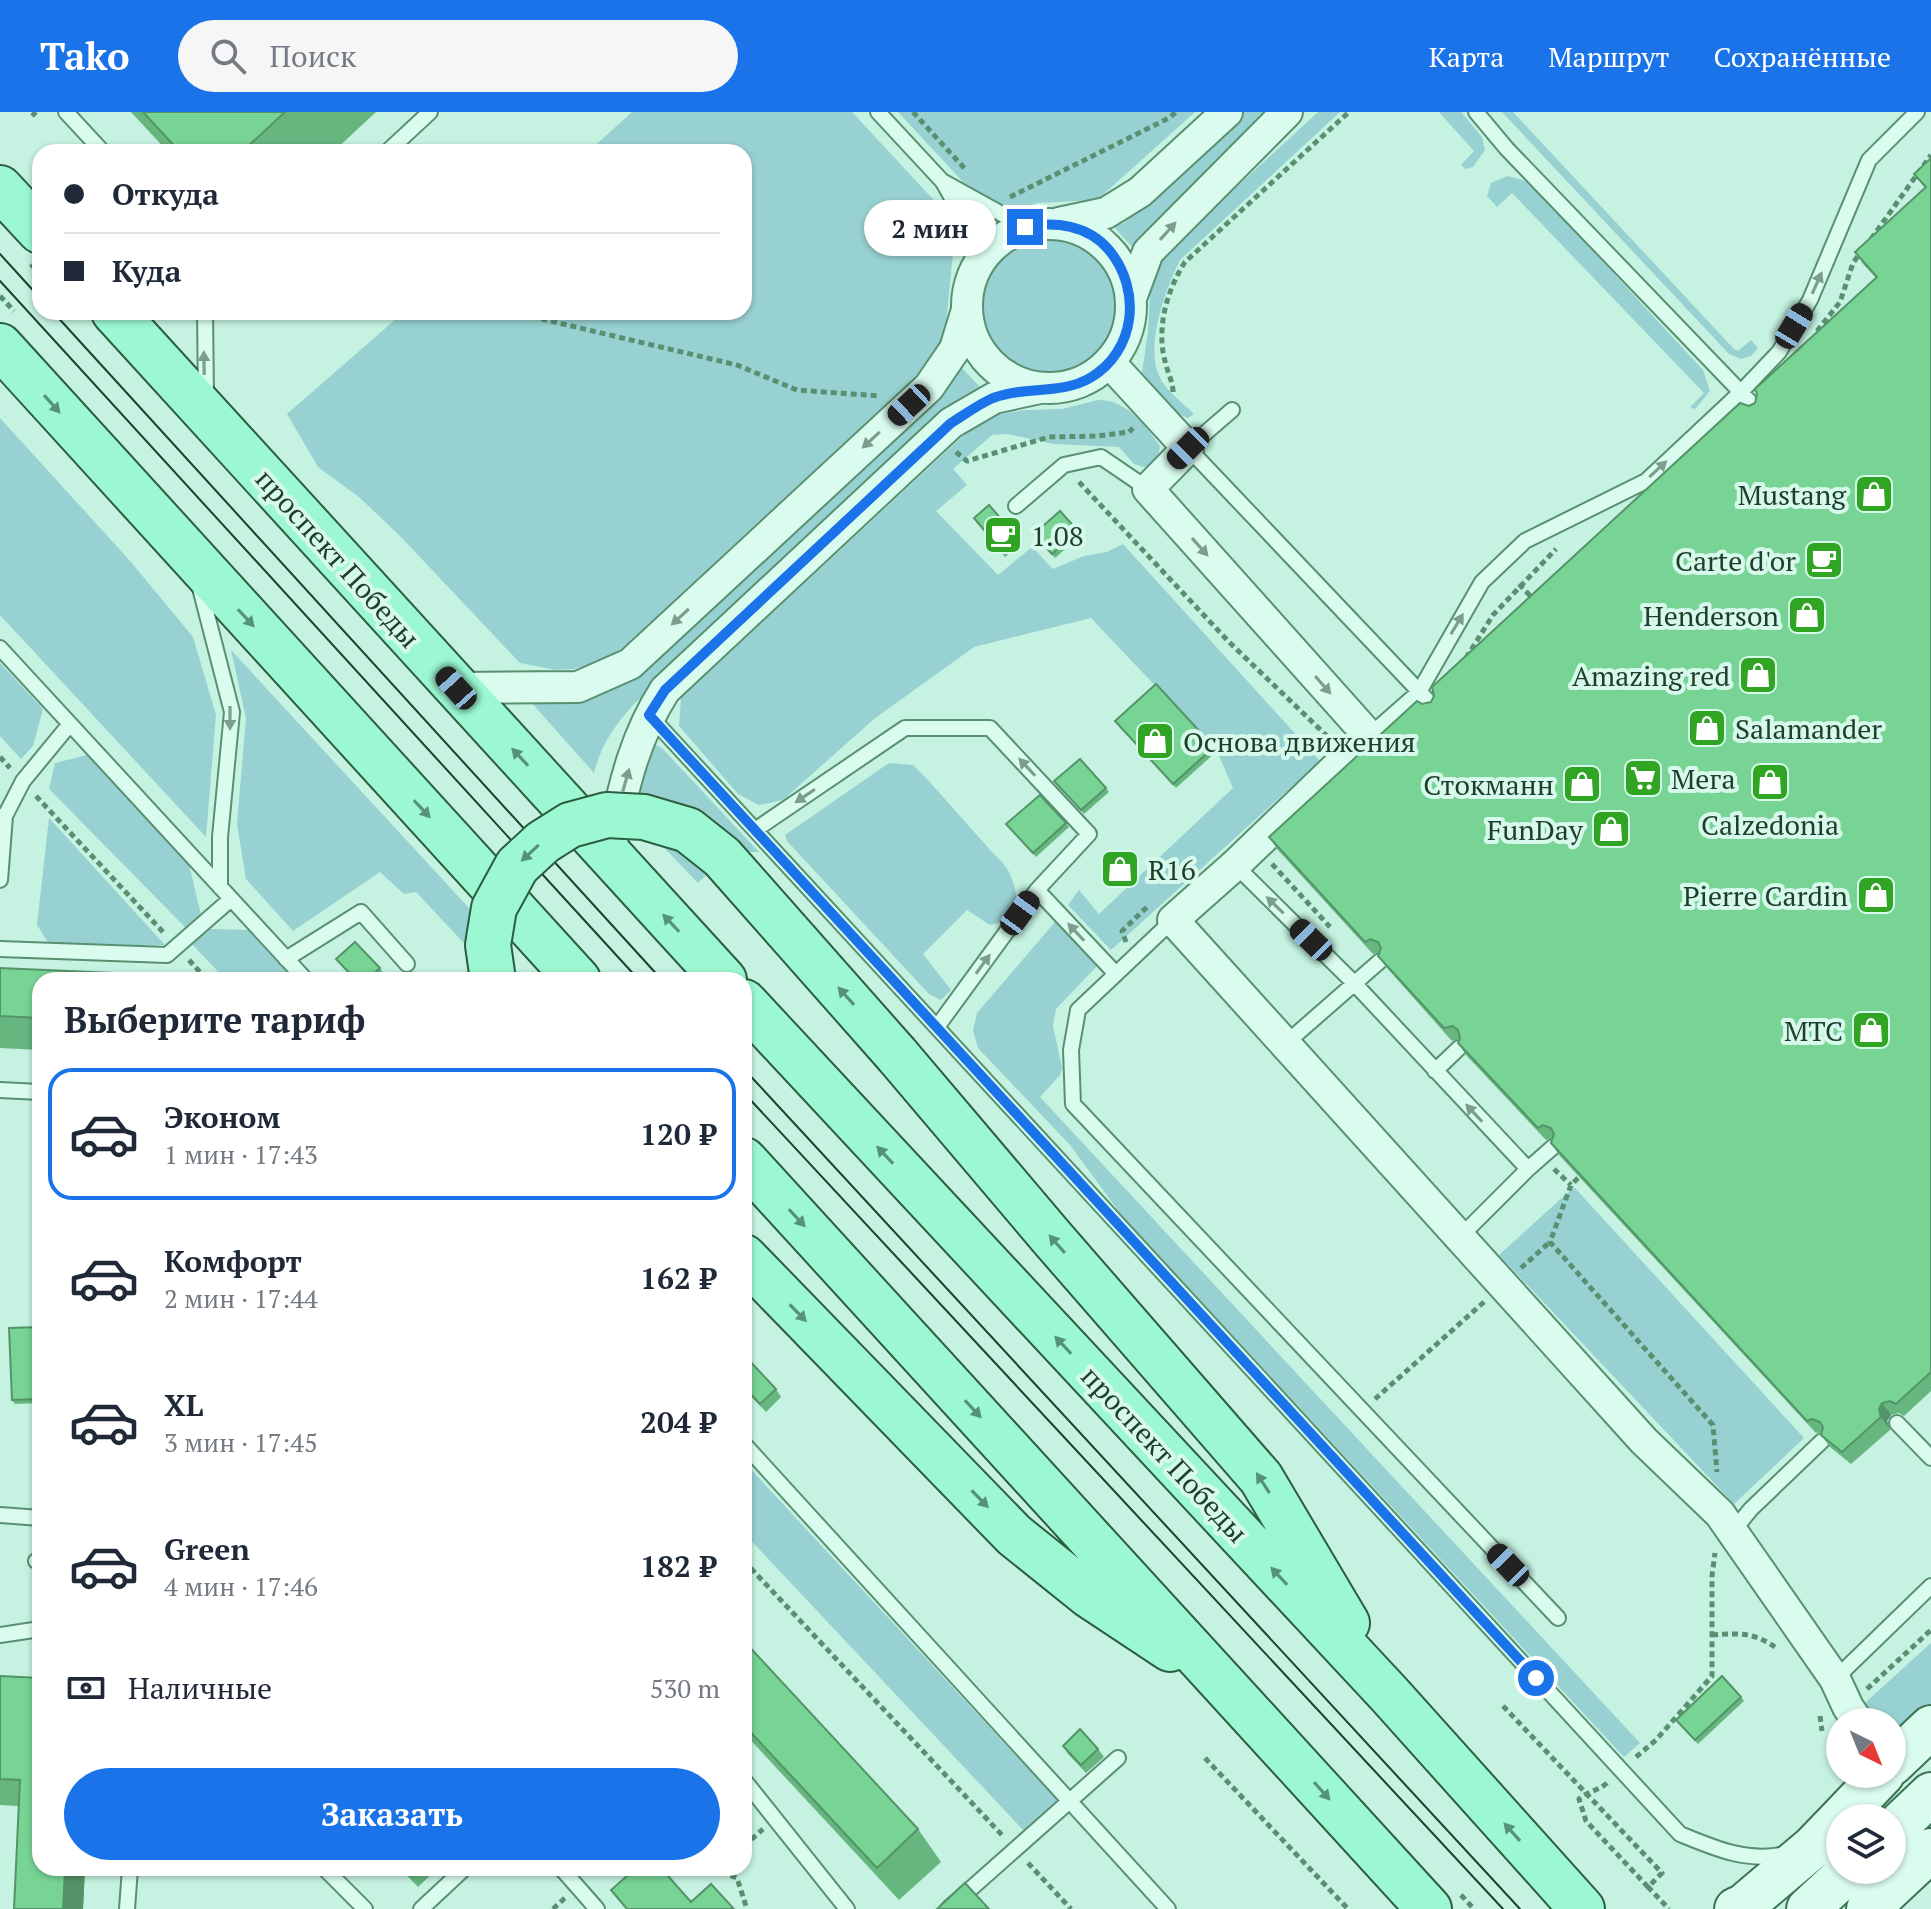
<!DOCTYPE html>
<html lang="ru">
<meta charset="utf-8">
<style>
body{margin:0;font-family:"PT Serif",serif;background:#f6f6f7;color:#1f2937;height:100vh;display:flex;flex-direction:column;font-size:30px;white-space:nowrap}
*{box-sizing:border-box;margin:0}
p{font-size:26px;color:#747a83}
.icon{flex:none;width:44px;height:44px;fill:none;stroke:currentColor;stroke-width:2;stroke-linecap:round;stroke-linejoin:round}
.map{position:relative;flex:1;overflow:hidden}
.side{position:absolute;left:32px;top:860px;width:720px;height:904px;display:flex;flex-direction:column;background:#fff;border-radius:24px;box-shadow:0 2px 6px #0004}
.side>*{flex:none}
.hud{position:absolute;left:32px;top:32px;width:720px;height:176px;border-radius:24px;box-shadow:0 2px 6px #0004;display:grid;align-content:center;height:176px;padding:0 32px;background:#fff}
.needle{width:52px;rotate:137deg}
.buttons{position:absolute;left:1826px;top:1596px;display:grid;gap:16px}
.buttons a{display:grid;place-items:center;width:80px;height:80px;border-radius:50%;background:#fff;box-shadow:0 2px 6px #0004;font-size:40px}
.end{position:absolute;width:36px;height:36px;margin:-18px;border:10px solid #1a73e8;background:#fff;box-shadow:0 0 0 4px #fff}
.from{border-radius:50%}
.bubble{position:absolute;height:56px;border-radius:28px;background:#fff;box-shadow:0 2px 6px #0004;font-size:26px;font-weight:800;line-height:56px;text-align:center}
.car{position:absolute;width:24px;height:48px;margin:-24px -12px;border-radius:10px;box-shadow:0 0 6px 2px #0007;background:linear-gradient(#222 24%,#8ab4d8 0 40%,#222 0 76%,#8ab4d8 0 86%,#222 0)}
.hud b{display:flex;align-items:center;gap:28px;height:76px;font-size:30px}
.hud b+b{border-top:2px solid #e0e1e3}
.hud i{width:20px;height:20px;background:#1f2937}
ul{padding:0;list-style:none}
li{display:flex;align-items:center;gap:24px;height:132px;margin:0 16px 12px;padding:0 16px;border:4px solid transparent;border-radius:24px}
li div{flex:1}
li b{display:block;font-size:30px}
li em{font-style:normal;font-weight:800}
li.selected{border-color:#1a73e8}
li>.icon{width:72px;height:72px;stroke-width:1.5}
h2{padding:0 32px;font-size:36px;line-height:96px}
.pay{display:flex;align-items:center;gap:20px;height:88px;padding:0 32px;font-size:30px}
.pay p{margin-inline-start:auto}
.primary-button{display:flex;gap:16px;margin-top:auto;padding:16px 32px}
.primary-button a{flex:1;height:92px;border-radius:48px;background:#1a73e8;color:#fff;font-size:32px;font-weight:800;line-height:92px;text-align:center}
header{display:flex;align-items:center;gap:48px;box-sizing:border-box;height:112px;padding:0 40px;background:#1a73e8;color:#fff}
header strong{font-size:38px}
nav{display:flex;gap:44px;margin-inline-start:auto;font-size:28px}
.search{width:560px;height:72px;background:#f6f6f7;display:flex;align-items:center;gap:20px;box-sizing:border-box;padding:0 28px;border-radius:44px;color:#747a83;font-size:30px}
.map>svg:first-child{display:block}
</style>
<header>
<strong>Tako</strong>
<div class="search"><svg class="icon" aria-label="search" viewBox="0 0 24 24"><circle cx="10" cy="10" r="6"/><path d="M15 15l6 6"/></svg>Поиск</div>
<nav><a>Карта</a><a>Маршрут</a><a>Сохранённые</a></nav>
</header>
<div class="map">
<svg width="1931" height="1797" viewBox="0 0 1931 1797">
<rect width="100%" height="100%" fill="#c5f2e1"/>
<path fill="#98d1d2" d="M632 0H852L956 112 944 231 929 252 623 535 608 547 574 557 556 558 520 551 401 425 359 385 318 355 287 302 404 200H744V40H588Z
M898 0H1195L1097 88 1037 91 1022 97 979 87Z
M1244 0H1271L1137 127 1132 135 1114 115 1124 111Z
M1318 0H1340L1180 148C1166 176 1145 233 1159 264 1165 278 1183 291 1194 302L1188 306 1178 302 1142 261 1148 219 1151 161 1181 126Z
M1439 0H1461L1482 25 1485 38 1473 55 1466 57 1461 53 1474 39Z
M1502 0H1513L1734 237 1738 239 1751 228 1758 236 1751 244 1741 247 1729 242Z
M1508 64 1529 70 1703 258 1710 279 1695 297 1690 295 1704 281 1512 81 1497 95 1487 84 1491 71Z
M981 192a68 68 0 1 1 136 0a68 68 0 1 1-136 0Z
M960 254 980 275 963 286 632 594C613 616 601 633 594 661L530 589C576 593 604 587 641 559Z
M1098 288C1127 288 1144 312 1160 334L1158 345 1148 356 1134 352 1119 335 1054 332 1008 322 992 323 953 357 967 373 936 399 998 463 1032 435 1053 457 1084 444 1107 440 1123 432 1320 649 1111 838 1068 793 1079 778 1099 802 1233 676 1217 639 1091 506 974 535 874 607 783 688 759 693 738 682 679 614 681 586 964 323 994 303 1026 298 1062 297Z
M0 306 131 450 193 525 216 603 206 725 0 503Z
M231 538 480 808 477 845 416 780 404 782 380 760 293 819 246 767 237 712 246 606Z
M0 551 43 597 33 634 21 647 0 624Z
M654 632 662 636 759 740H731L698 771 654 725 635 695 639 651Z
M91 642 188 748 201 803 186 816 49 677 55 651Z
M889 651 913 653 926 666C946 688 965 710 985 732 992 741 1004 750 1009 760 1021 786 1020 807 990 813L967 798 923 842 951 878 941 888 929 882 787 729 785 723Z
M49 706 165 833 51 835 37 813Z
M1055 810 1098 853 1056 897 1053 914 1062 956 1060 963 1040 985 1640 1631 1624 1645 1123 1105 1070 1033 978 936 973 918 977 901Z
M210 817 249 818 294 868H226L192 832Z
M1574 1075 1804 1326 1734 1392 1499 1143Z
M744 1350 1058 1689 1025 1720 744 1421Z
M1931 1531V1592L1912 1610 1892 1619V1610H1861L1856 1599Z"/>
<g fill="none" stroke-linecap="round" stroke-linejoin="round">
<defs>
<path id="lane" d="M66 0 103 40
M878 0 943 70 961 102 979 149
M1476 0 1507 37 1756 296
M387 40 430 0
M944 70 1025 115
M205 200 206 286
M1232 298 1188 336 1433 594
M1016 394 1064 353 1101 345 1148 377
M199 472 232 600 220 725V775
M0 536 306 868
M649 603 1680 1722C1714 1736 1748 1751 1785 1742
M1369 624 1419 580 1482 470 1525 429 1646 369 1741 280 1779 240 1810 188 1869 48 1917 0
M0 704H5L23 669 70 612
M755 718 905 616H990L1089 722 1037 778 937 915
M1235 753 1354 871 1528 1057
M0 768 5 704
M1037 778 1116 862
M1173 808 1078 898 1071 938 1073 992 1558 1506
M0 837 167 843 231 787
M286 847 361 800 407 852
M1284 933 1380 849
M1435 959 1459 936
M0 978 40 980
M1461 1124 1528 1057 1553 1035
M1897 1311 1931 1346
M744 1332 1168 1797
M0 1403 40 1406
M1733 1419 1751 1397 1822 1329
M36 1449 40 1450
M0 1523 40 1517
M1835 1567 1931 1474
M744 1668 847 1797
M324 1756 365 1797
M561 1756 597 1797
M127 1797 130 1756
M421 1797 465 1756
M948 1797 1118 1646"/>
<path id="street" d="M1059 111 1106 101 1140 80 1227 0
M967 194a82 82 0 1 1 164 0a82 82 0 1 1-164 0Z
M1131 186 1148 140 1287 0
M1109 250 1188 336 1148 377 1369 624 1235 753 1173 808 1644 1329 1720 1402 1835 1567 1848 1595 1858 1610
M456 576 578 575 630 552 929 275 955 237 966 201
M614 722C624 671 636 623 665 578L951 311 994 286 1040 276"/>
<path id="secondary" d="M1892 1652 1931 1615
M1841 1706 1883 1662
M1892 1719 1931 1682
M1736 1797 1743 1794 1813 1735 1840 1707
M1808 1797 1850 1758
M1868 1797 1931 1738"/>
<path id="primary" d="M0 76 40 119
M114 200 724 868
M0 234 578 868
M744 890 1389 1582 1582 1797
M897 943 1053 1127 1261 1366 1347 1511
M744 1048 1429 1797
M744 1145 1014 1423 1090 1484 1170 1537"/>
</defs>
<use href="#lane" stroke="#599071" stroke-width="18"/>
<use href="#street" stroke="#599071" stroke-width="34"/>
<use href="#secondary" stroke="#3c7252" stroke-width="46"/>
<use href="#primary" stroke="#2d5d3f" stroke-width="48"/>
<path stroke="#599071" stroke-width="5" stroke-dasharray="6 4" stroke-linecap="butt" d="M913 0 966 58
M32 4 36 0
M1010 85 1169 6 1176 0
M1871 127 1931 43
M31 152 40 163
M0 184 14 199
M512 200 737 253 797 278 880 284
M1817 219 1840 190 1853 151 1860 141
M1173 280C1173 270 1167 259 1165 249 1156 216 1167 178 1185 150L1349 0
M956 340 967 349 1049 325 1098 324 1129 320 1133 316
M1079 370 1229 530 1329 626
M1519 472 1535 489
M1466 546 1493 503 1556 437
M0 645 10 656
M36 684 163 820
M1272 752 1330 815
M1126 830 1122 819 1149 793
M189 848 207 868
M1554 1057 1571 1073
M1578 1066 1571 1073 1550 1130 1713 1313 1717 1360
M1521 1156 1550 1130
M1375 1287 1484 1190
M744 1449 1002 1723
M1712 1523C1740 1521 1754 1520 1778 1537
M1867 1577 1931 1518
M1503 1594 1662 1761 1648 1775 1669 1797
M1820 1604 1822 1619
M1636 1645 1656 1628 1712 1564V1464L1715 1441
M1205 1646 1348 1797
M1607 1671C1598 1679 1588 1679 1579 1687L1586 1709 1648 1775
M744 1734 763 1717
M1028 1751 1071 1797
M712 1756 737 1766 747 1797
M1461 1783 1474 1797
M553 1797 565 1786"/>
<use href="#lane" stroke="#dafcee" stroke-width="14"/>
<use href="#street" stroke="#dafcee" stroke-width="30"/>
<use href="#secondary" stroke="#dafcee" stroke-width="42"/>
<use href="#primary" stroke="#9bf8d2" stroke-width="44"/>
<path stroke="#1e3f2b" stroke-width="2" d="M0 142 40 186
M0 169 639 868
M53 200 662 868
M744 957 1520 1797
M744 981 1503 1797"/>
<defs>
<path id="primary-bridge" d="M493 868 488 833 494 796 517 754 543 730 570 713 607 703 644 705 688 718 722 745 897 943"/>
</defs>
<use href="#primary-bridge" stroke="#2d5d3f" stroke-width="48" stroke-linecap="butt"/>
<use href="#primary-bridge" stroke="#9bf8d2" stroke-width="44"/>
</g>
<path fill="#67b680" d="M131 0H376L333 40H168Z
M1931 46V1279L1904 1304 1899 1301 1891 1303 1887 1309 1890 1318 1851 1352 1830 1335 1821 1323 1822 1320 1816 1321 1559 1043 1551 1031 1553 1026 1546 1028 1466 943 1458 931 1460 927 1452 929 1387 856 1378 844 1380 840 1373 842 1277 737 1269 725 1422 592 1431 590 1749 294 1755 291 1757 282 1876 166 1863 152 1855 140 1925 76 1914 62Z
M974 406 1015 423 1021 431 1005 445Z
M1078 419 1081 423 1055 446 1034 422Z
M1115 609 1214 635 1217 639 1176 676Z
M1054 669 1106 676 1109 680 1084 702Z
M1066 711 1069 715 1036 745 1006 712Z
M336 847 380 856 385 864 381 868H354Z
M0 856 40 868V938L0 936Z
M39 1215 40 1217V1291L15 1292 12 1288Z
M744 1243 776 1277 781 1285 766 1300 744 1277Z
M744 1529 918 1717 941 1750 899 1788 744 1621Z
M0 1564 40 1566V1756H85L83 1797H14L19 1694 0 1693Z
M1741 1585 1744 1589 1698 1632 1676 1608Z
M1063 1634 1098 1637 1104 1645 1086 1661 1068 1642Z
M400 1756H438L418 1775Z"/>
<path fill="#549468" d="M39 1215 40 1217V1289L39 1287Z
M1882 1291 1891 1303 1887 1309 1890 1318 1881 1305 1879 1297Z
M65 1756H85L83 1797H63Z"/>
<path fill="#78d495" stroke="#549468" stroke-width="2" d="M143 0H285L242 40H180Z
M1931 46V1260L1896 1292 1890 1289 1882 1291 1879 1297 1881 1305 1842 1340 1821 1323 1823 1315 1820 1310 1812 1307 1807 1309 1551 1031 1554 1022 1551 1016 1543 1013 1538 1016 1458 931 1460 926 1458 918 1453 914 1444 916 1378 844 1381 836 1378 830 1370 827 1365 830 1269 725 1417 589 1422 592 1431 590 1434 584 1432 575 1740 291 1749 294 1755 291 1757 282 1755 277 1877 165 1855 140 1926 75 1914 62Z
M989 393 1015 423 1000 437 974 406Z
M1060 399 1078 419 1052 442 1034 422Z
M1156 572 1214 635 1173 672 1115 609Z
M1080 647 1106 676 1081 698 1054 669Z
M1040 683 1066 711 1033 741 1006 712Z
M355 830 380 856 367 868H356L336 847Z
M0 856 137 862 142 868H40V906L0 904Z
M39 1215V1287L12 1288 9 1216Z
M744 1243 776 1277 760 1292 744 1275Z
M744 1529 918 1717 877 1756 744 1613Z
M0 1564 40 1566V1756H65L63 1797H14L20 1668 0 1667Z
M1722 1564 1741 1585 1695 1628 1676 1608Z
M1080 1617 1098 1637 1081 1653 1063 1634Z
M636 1756H661L691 1790 711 1772 734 1797H627L611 1778Z
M965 1771 989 1797H937Z"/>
<defs><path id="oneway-solid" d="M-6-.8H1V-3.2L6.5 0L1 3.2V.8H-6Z" transform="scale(2)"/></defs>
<g fill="#7c9e8c">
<use href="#oneway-solid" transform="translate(1168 119) rotate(-48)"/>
<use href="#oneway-solid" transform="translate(1817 171) rotate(-66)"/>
<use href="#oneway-solid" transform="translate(204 251) rotate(-91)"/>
<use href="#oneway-solid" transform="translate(871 328) rotate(137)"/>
<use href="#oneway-solid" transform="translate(1658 357) rotate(-43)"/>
<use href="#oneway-solid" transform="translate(1200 435) rotate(48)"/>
<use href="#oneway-solid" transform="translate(680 505) rotate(137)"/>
<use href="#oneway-solid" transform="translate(1457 512) rotate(-59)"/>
<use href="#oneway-solid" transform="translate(1323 573) rotate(49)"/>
<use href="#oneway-solid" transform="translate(230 606) rotate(90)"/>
<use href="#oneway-solid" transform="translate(1027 655) rotate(-133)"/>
<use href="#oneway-solid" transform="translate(626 668) rotate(-74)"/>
<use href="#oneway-solid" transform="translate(805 684) rotate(146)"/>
<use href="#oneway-solid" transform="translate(1275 793) rotate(-136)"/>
<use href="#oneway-solid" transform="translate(1076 820) rotate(-133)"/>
<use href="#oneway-solid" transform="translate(983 852) rotate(-54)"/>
<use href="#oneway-solid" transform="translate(1474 1001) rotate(-133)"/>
</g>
<g fill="#569276">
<use href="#oneway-solid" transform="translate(52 292) rotate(48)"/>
<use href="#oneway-solid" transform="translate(246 506) rotate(47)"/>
<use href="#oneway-solid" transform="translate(520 645) rotate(-133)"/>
<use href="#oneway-solid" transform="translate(422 697) rotate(47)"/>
<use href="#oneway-solid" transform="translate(530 741) rotate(137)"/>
<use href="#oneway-solid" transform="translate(671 811) rotate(-133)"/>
<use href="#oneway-solid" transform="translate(846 884) rotate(-132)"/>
<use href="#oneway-solid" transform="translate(885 1043) rotate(-133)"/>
<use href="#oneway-solid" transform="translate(797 1106) rotate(47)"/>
<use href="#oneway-solid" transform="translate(1057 1132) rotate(-131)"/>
<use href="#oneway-solid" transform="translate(798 1201) rotate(46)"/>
<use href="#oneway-solid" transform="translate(1063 1233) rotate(-133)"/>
<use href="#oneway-solid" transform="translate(973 1297) rotate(47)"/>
<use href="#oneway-solid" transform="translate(1263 1371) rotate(-123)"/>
<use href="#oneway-solid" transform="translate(980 1387) rotate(46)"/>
<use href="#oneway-solid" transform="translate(1279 1464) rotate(-133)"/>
<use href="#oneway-solid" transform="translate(1322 1679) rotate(48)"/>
<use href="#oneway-solid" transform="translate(1512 1720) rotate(-132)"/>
</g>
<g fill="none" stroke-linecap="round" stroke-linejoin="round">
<path stroke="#1a73e8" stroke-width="10" d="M1025 115C1055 109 1088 113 1109 138 1142 178 1136 239 1090 266 1061 283 1024 274 993 286 979 292 964 303 951 311L665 578 649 603 1536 1566"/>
</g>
<defs>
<symbol id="shop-square" viewBox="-11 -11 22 22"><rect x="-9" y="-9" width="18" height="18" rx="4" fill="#30a523" stroke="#d6f9eb"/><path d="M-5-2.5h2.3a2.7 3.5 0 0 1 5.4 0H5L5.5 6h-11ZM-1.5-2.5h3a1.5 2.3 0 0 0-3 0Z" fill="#fff"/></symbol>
<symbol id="cafe-square" viewBox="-11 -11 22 22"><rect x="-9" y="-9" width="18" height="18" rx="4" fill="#30a523" stroke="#d6f9eb"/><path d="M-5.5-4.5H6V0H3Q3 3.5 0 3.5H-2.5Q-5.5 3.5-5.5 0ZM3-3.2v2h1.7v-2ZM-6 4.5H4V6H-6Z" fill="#fff"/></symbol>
<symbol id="supermarket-square" viewBox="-11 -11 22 22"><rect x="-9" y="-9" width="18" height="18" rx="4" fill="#30a523" stroke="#d6f9eb"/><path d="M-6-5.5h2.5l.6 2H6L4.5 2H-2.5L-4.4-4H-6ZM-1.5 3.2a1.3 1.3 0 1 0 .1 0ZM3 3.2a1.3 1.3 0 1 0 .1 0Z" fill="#fff"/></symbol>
</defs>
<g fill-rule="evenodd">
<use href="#shop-square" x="1852" y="360" width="44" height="44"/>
<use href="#cafe-square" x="981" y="401" width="44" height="44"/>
<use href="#cafe-square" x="1802" y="426" width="44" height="44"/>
<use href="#shop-square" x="1785" y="481" width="44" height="44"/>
<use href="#shop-square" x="1736" y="541" width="44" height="44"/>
<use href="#shop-square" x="1685" y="594" width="44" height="44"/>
<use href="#shop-square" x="1133" y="607" width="44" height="44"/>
<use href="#supermarket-square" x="1621" y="644" width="44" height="44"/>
<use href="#shop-square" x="1748" y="648" width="44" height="44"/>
<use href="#shop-square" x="1560" y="650" width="44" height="44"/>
<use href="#shop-square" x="1589" y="695" width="44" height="44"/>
<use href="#shop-square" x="1098" y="735" width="44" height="44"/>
<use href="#shop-square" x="1854" y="761" width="44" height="44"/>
<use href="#shop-square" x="1849" y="896" width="44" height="44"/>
</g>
<g text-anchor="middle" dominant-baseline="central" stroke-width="8" stroke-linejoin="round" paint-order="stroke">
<g font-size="28" fill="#1e3f2b" stroke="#d6f9eb" text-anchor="end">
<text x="1846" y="382">Mustang</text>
<text x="1031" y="423" text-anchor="start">1.08</text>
<text x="1796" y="448">Carte d'or</text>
<text x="1779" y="503">Henderson</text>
<text x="1730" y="563">Amazing red</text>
<text x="1735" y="616" text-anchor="start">Salamander</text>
<text x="1183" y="629" text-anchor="start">Основа движения</text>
<text x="1671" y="666" text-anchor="start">Мега</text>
<text x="1554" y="672">Стокманн</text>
<text x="1770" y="712" text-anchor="middle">Calzedonia</text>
<text x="1583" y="717">FunDay</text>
<text x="1148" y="757" text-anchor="start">R16</text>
<text x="1848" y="783">Pierre Cardin</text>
<text x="1843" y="918">МТС</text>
</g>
<g font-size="28" fill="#1e3f2b" stroke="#d6f9eb">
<text transform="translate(338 446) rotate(48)">проспект Победы</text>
<text transform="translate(1165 1342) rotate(47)">проспект Победы</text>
</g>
</g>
</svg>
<div class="buttons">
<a><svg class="needle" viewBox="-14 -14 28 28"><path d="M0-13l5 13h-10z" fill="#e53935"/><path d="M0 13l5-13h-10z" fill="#747a83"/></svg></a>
<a><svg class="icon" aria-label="layers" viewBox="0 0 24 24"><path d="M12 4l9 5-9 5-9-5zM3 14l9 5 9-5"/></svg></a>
</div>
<i class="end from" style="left:1536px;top:1566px"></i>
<i class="end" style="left:1025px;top:115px"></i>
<div class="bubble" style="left:864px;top:88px;width:132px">2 мин</div>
<i class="car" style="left:1794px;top:214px;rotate:31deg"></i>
<i class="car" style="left:909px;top:293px;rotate:227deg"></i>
<i class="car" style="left:1188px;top:336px;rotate:225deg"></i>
<i class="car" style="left:456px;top:576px;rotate:318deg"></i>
<i class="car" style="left:1020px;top:801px;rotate:36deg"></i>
<i class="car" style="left:1311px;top:828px;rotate:314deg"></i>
<i class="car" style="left:1508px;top:1453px;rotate:316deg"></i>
<div class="hud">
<b><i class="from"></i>Откуда</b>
<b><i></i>Куда</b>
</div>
<section class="side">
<h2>Выберите тариф</h2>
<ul>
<li class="selected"><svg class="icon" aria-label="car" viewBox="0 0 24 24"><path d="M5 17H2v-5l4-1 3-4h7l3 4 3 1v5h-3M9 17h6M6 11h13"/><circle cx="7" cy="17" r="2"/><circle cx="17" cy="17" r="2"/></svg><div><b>Эконом</b><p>1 мин · 17:43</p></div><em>120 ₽</em></li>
<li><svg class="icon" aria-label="car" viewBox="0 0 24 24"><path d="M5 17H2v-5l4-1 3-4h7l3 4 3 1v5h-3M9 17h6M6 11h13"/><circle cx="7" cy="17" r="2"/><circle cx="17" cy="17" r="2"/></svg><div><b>Комфорт</b><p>2 мин · 17:44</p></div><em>162 ₽</em></li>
<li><svg class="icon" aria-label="car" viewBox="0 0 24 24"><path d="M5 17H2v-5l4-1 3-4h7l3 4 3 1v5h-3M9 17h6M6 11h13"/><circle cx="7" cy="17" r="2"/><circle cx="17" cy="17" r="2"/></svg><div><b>XL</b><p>3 мин · 17:45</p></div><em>204 ₽</em></li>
<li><svg class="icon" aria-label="car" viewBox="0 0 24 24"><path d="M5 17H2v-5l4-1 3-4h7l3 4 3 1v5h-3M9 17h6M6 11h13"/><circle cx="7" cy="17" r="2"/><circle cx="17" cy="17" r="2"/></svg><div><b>Green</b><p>4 мин · 17:46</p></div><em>182 ₽</em></li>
</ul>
<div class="pay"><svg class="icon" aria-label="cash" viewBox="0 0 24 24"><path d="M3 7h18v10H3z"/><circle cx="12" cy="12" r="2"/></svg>Наличные<p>530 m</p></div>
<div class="primary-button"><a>Заказать</a></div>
</section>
</div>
